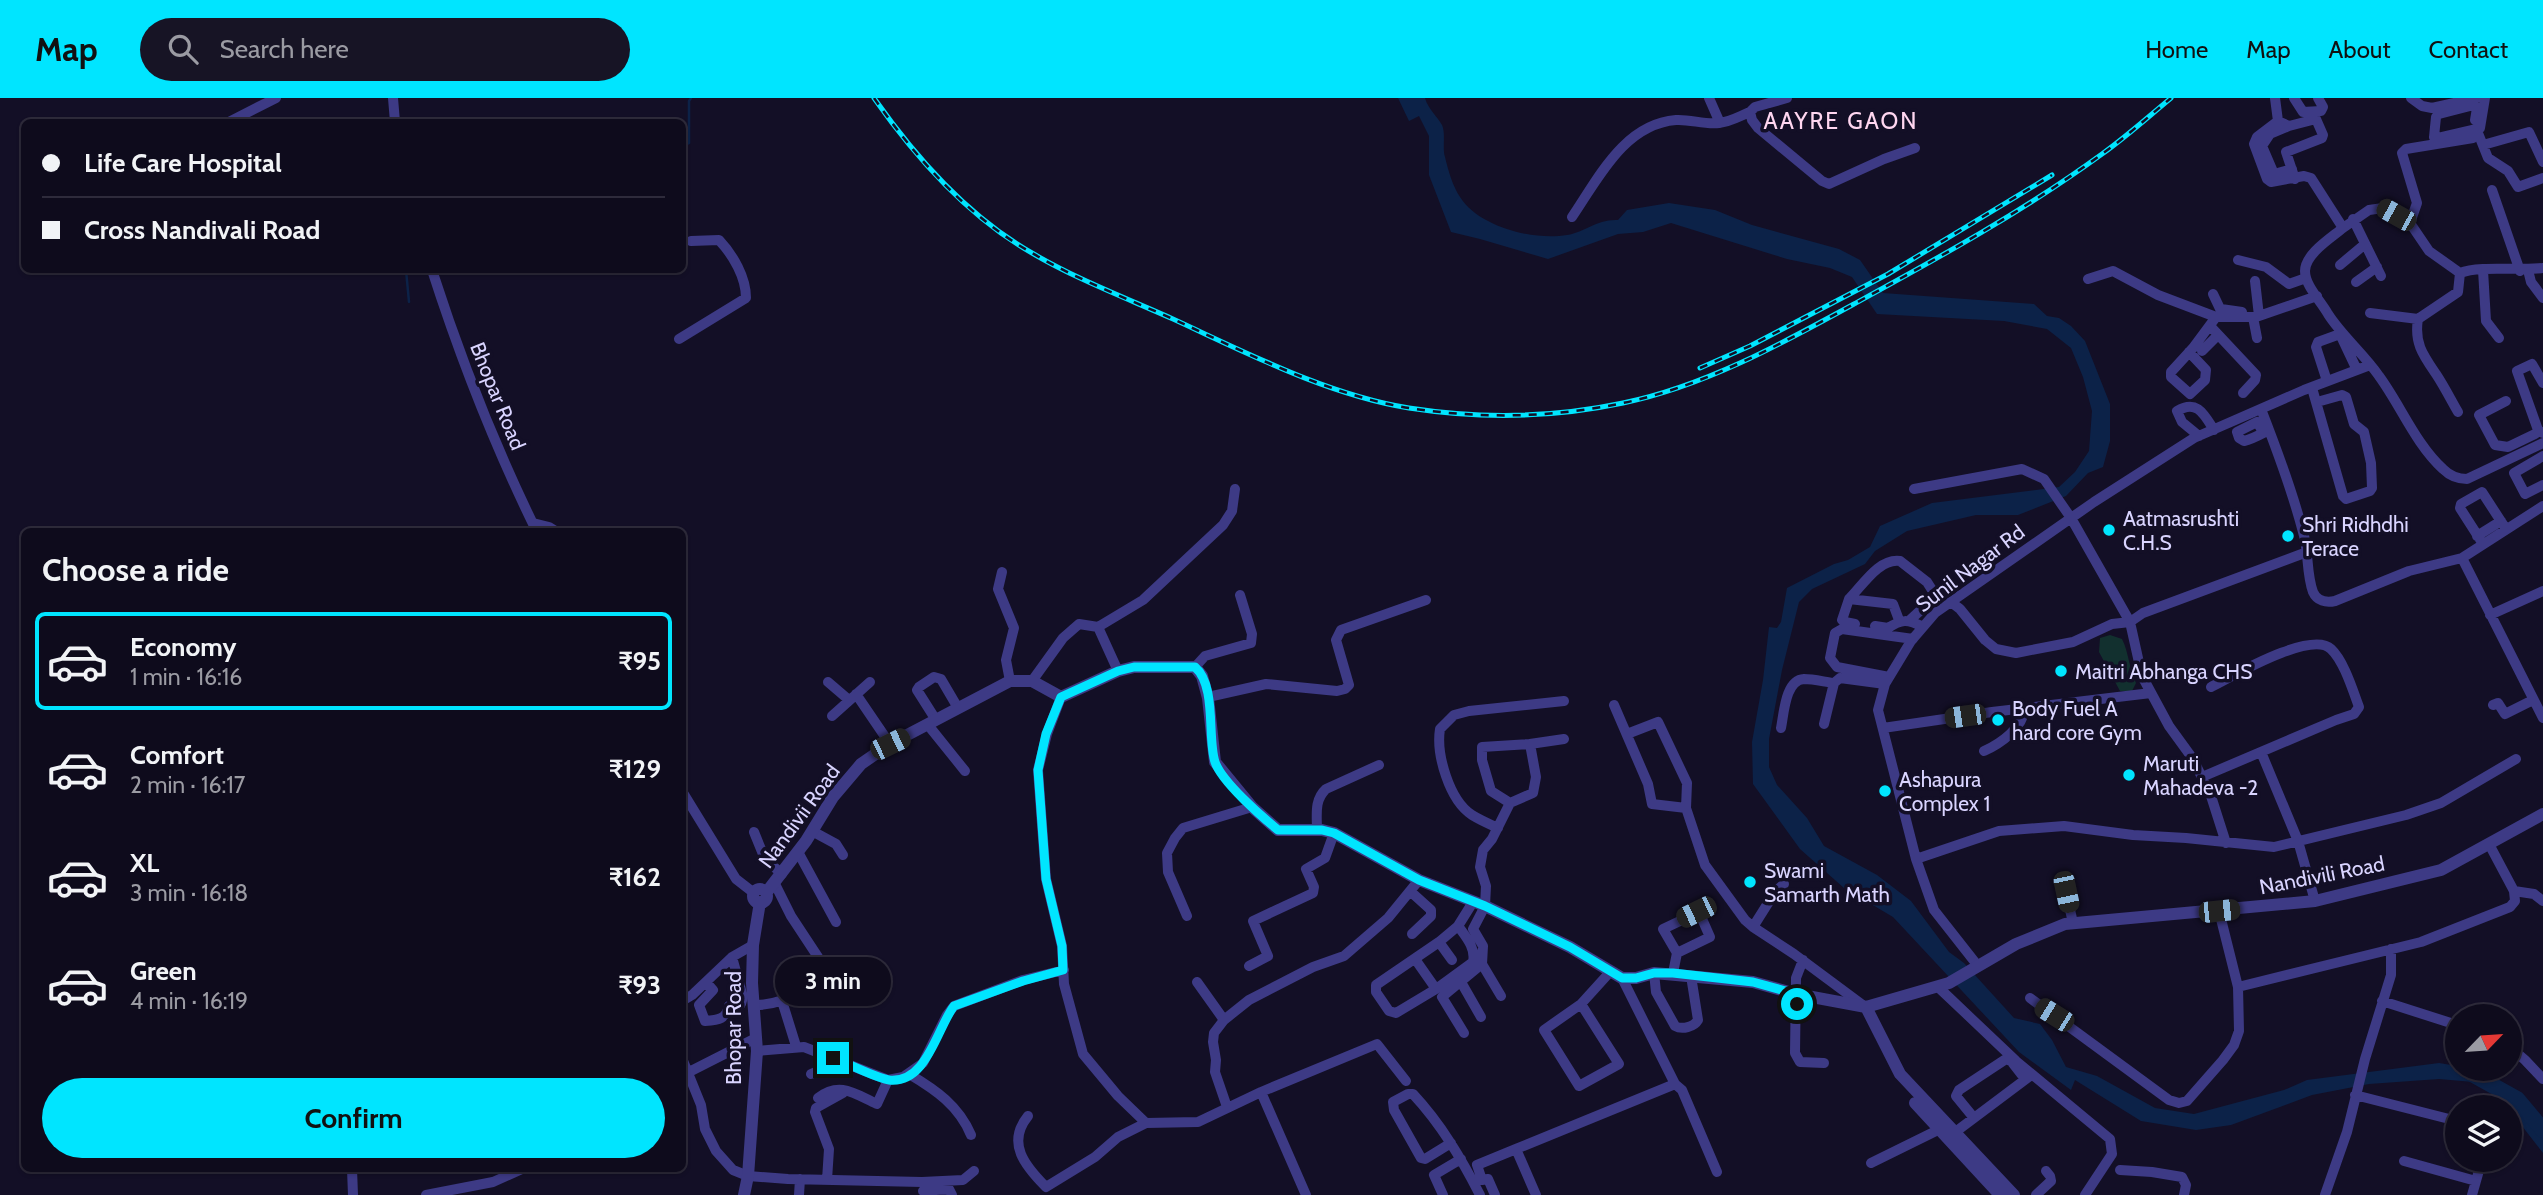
<!DOCTYPE html>
<meta charset="utf-8">
<style>
body{margin:0;font-family:Cabin,sans-serif;background:#171425;color:#f1f3f6;height:100vh;display:flex;flex-direction:column;font-size:26px;white-space:nowrap}
*{box-sizing:border-box;margin:0}
p{font-size:23px;color:#9b9ba3}
.icon{flex:none;width:38px;height:38px;fill:none;stroke:currentColor;stroke-width:2;stroke-linecap:round;stroke-linejoin:round}
.map{position:relative;flex:1;overflow:hidden}
.drawer{position:absolute;left:21px;top:430px;width:665px;height:644px;display:flex;flex-direction:column;background:#0e0b1c;border-radius:10px;box-shadow:0 2px 5px #0004,0 0 0 2px #2e2b3b}
.drawer>*{flex:none}
.banner{position:absolute;left:21px;top:21px;width:665px;height:154px;border-radius:10px;box-shadow:0 2px 5px #0004,0 0 0 2px #2e2b3b;display:grid;align-content:center;height:154px;padding:0 21px;background:#0e0b1c}
.needle{width:46px;rotate:65deg}
.tools{position:absolute;left:2445px;top:906px;display:grid;gap:14px}
.tools a{display:grid;place-items:center;width:77px;height:77px;border-radius:50%;background:#0e0b1c;box-shadow:0 2px 5px #0004,0 0 0 2px #2e2b3b;font-size:35px}
.end{position:absolute;width:32px;height:32px;margin:-16px;border:9px solid #00e5ff;background:#111;box-shadow:0 0 0 4px #111}
.from{border-radius:50%}
.bubble{position:absolute;height:49px;border-radius:24px;background:#0e0b1c;box-shadow:0 2px 5px #0004,0 0 0 2px #2e2b3b;font-size:23px;font-weight:700;line-height:49px;text-align:center}
.car{position:absolute;width:21px;height:42px;margin:-21px -10px;border-radius:9px;box-shadow:0 0 5px 2px #0007;background:linear-gradient(#222 24%,#8ab4d8 0 40%,#222 0 76%,#8ab4d8 0 86%,#222 0)}
.banner b{display:flex;align-items:center;gap:24px;height:66px;font-size:26px}
.banner b+b{border-top:2px solid #2e2b3b}
.banner i{width:18px;height:18px;background:#f1f3f6}
ul{padding:0;list-style:none}
li{display:flex;align-items:center;gap:21px;height:98px;margin:0 14px 10px;padding:0 7px;border:4px solid transparent;border-radius:10px}
li div{flex:1}
li b{display:block;font-size:26px}
li em{font-style:normal;font-weight:700}
li.active{border-color:#00e5ff}
li>.icon{width:63px;height:63px;stroke-width:1.5}
h2{padding:0 21px;font-size:32px;line-height:84px}
.action{display:flex;gap:14px;margin-top:auto;padding:14px 21px}
.action a{flex:1;height:80px;border-radius:42px;background:#00e5ff;color:#111;font-size:28px;font-weight:700;line-height:80px;text-align:center}
header{display:flex;align-items:center;gap:42px;box-sizing:border-box;height:98px;padding:0 35px;background:#00e5ff;color:#111}
header strong{font-size:33px}
nav{display:flex;gap:38px;margin-inline-start:auto;font-size:24px}
.search{width:490px;height:63px;background:#171425;display:flex;align-items:center;gap:18px;box-sizing:border-box;padding:0 24px;border-radius:38px;color:#9b9ba3;font-size:26px}
.map>svg:first-child{display:block}
</style>
<header>
<strong>Map</strong>
<div class="search"><svg class="icon" aria-label="search" viewBox="0 0 24 24"><circle cx="10" cy="10" r="6"/><path d="M15 15l6 6"/></svg>Search here</div>
<nav><a>Home</a><a>Map</a><a>About</a><a>Contact</a></nav>
</header>
<div class="map">
<svg width="2543" height="1097" viewBox="0 0 2543 1097">
<rect width="100%" height="100%" fill="#130f26"/>
<path fill="#12302f" d="M2110 537 2122 541C2129 555 2129 571 2136 585L2132 593H2120L2099 554 2100 540Z"/>
<path fill="#0c2248" d="M1398 0H1425C1428 11 1437 18 1442 27 1446 36 1442 50 1445 59 1448 72 1453 89 1460 99 1479 129 1534 143 1567 137 1586 134 1596 121 1618 122L1627 112 1669 105 1715 112 1752 127 1839 151 1860 162 1883 195 2034 206 2047 218 2059 220 2071 228 2085 243 2110 306V343L2103 369 2088 375 2066 398 2018 417H1976L1907 433 1875 453 1865 466 1812 491 1799 504 1782 572 1769 641V669L1777 687 1807 720 1824 748 1877 777 1911 803 1949 854 1964 865 2014 920 2040 926 2052 942 2066 969 2097 978 2155 1010 2194 1016 2284 992 2307 982 2439 965 2457 968V971L2483 973 2503 990 2543 1038V1055L2498 997 2473 984 2439 981 2369 986 2312 997 2231 1027 2196 1032 2141 1023 2075 982 2071 992 2019 954 1893 819 1844 790 1800 751 1753 686 1752 644 1763 582 1769 529 1777 530 1781 524 1787 490 1834 466 1848 462 1870 449 1880 428 1932 405 2059 389 2075 374 2089 353 2092 313 2083 279 2071 250 2047 231 2004 223 1877 216 1852 179 1830 170 1787 161 1671 125 1643 134 1618 136 1548 161 1480 141 1451 134 1429 77V38L1419 18 1409 23Z"/>
<g fill="none" stroke-linecap="round" stroke-linejoin="round">
<path stroke="#0c2248" stroke-width="2.5" d="M682 49 689 45V3L691 0
M406 172 409 204"/>
<path stroke="#0c2248" stroke-width="16" d="M2463 971 2517 1001 2543 1032"/>
<path stroke="#3d3a85" stroke-width="10" d="M393 0 395 24
M1709 0 1720 25
M1787 0 1755 9 1750 14 1752 22 1758 30 1822 83 1829 86 1884 61 1915 50
M2275 0 2278 23 2257 39 2254 46 2267 81 2271 84 2304 78 2311 80 2343 130C2331 140 2305 156 2305 173 2305 188 2321 203 2328 216 2342 238 2364 256 2379 278 2401 308 2415 345 2443 371 2450 378 2458 381 2467 381L2543 345
M2294 0 2303 14 2321 13 2323 9 2318 0
M2411 0 2422 8 2432 10 2476 0
M2475 22 2477 10 2474 7 2439 16 2436 19 2434 39 2437 40 2480 30
M2278 23 2289 28 2316 21 2323 37 2322 40 2286 54 2295 81
M229 24 276 0
M2289 28 2270 36 2262 48 2274 76 2292 71
M2478 35 2488 60 2508 73 2518 89 2543 80
M2483 47 2529 34 2543 64
M2492 92 2520 173
M1572 119C1598 81 1624 26 1676 22 1690 21 1705 27 1719 25 1730 24 1740 18 1750 14
M2353 121 2381 178
M2410 125 2417 105 2402 55 2406 51 2473 40 2480 30 2485 0
M2343 130 2369 112 2383 110 2410 125 2429 153 2460 175
M2238 162 2266 169 2289 186 2306 180
M2340 167 2365 146
M432 172C461 262 495 349 537 434
M2483 172 2486 223 2499 240
M2528 172 2531 184 2543 200
M2460 175C2480 167 2519 173 2543 170
M2088 181 2113 173 2158 197 2216 219H2256L2317 198
M2255 183 2259 218
M2356 184 2377 169
M2213 196 2223 217
M2221 211 2242 214
M2370 215 2418 221
M2253 219 2257 240
M2210 228 2256 277 2255 282 2243 295
M679 241 746 200C746 179 733 157 719 142L691 143
M2202 253 2218 237
M2189 254 2206 272 2205 282 2190 296 2171 279V274L2193 250 2216 219
M2327 283 2316 249 2318 244 2340 236 2357 272
M2543 285 2532 266 2517 273 2538 332 2543 335
M2312 290 2343 398 2346 401 2370 393 2372 390 2371 365 2364 334 2354 326 2346 299 2342 297 2317 304
M2506 303 2479 317 2495 347 2508 349 2535 336
M2261 311C2277 352 2292 392 2303 434 2309 453 2306 475 2313 494 2317 503 2326 505 2335 503L2409 473 2462 460 2543 408
M2458 314C2451 302 2444 288 2436 276 2423 257 2414 245 2418 221L2458 194 2460 175
M2263 334 2257 324 2237 334 2239 340 2244 343C2253 341 2261 336 2269 332
M2199 338 2182 324 2177 313C2197 301 2204 316 2214 332
M2543 358 2514 375 2525 396 2543 387
M1914 391 2022 371 2044 381 2071 420 2130 524 2143 515 2307 454
M533 425 549 429 557 434
M2477 438 2501 423
M2483 446 2460 410 2461 406 2482 394 2506 431
M2462 460 2543 620
M1002 474 998 491 1014 530 1006 562 1010 583
M1849 501C1863 487 1879 460 1900 463L1927 484 1943 509
M1951 504 1960 511 1985 542 1996 551 2016 555 2073 544 2112 526 2130 524 2142 578 2169 628 2193 661 2211 698 2226 745
M2490 517 2543 493
M1910 522 1936 498
M1855 526 1845 524 1842 522 1849 501 1893 506 1899 522
M1875 528 1888 530C1902 521 1907 521 1923 529
M1098 529 1143 502 1223 427 1232 413 1235 391
M1195 569 1205 558 1251 545 1252 536 1240 497
M1889 579 1837 569 1830 560 1835 535 1842 531 1913 541
M1032 583 1063 540 1079 526 1098 529 1118 573
M828 584 849 602
M856 596 890 646
M1061 599 1047 636 1038 672 1046 781 1062 848 1064 886 1083 956 1118 998 1146 1025 1198 1024 1261 994 1377 946 1406 983
M1208 599 1266 586 1337 593 1345 591 1349 587 1336 542 1341 532 1426 502
M1614 607 1648 686 1652 706 1686 710
M2493 607 2498 605 2505 616 2533 602
M832 618 870 584
M936 622 917 592 919 589 934 579 941 581 958 610
M1824 626 1834 585
M928 627 965 673
M1781 630C1784 616 1785 582 1804 581 1814 581 1825 584 1834 585L1840 580 1885 586
M1883 630 1992 614 2151 595
M1627 636 1658 624 1687 685 1686 710 1705 767 1745 822 1753 829 1794 856 1864 908
M1984 653C2000 646 2023 630 2025 610
M2261 654 2298 743 2315 803
M2202 679 2336 622 2354 616 2359 609C2353 593 2344 563 2331 551 2311 532 2233 578 2211 589
M682 693 736 781 754 795
M1510 705 1491 693 1482 662V649L1530 646
M1498 730C1489 726 1480 722 1472 717 1449 702 1436 656 1440 631L1454 617 1469 613 1564 603
M1317 732C1317 717 1314 702 1326 691L1379 667
M812 733 836 746 843 757
M754 734 765 761 782 776
M798 754 836 824
M1916 761 1999 733 2064 728 2133 737 2186 740 2274 749 2406 717 2441 705 2516 661
M775 786 791 818 818 859
M1410 793 1431 812V818L1412 836
M2514 793 2534 796 2543 803
M2066 794 2073 825
M1187 818 1168 774 1167 755 1175 740 1183 730 1252 709
M1458 828 1439 844 1376 887V894L1389 913 1396 915 1436 891 1473 864C1476 850 1466 839 1458 828L1473 804
M1753 829 1775 794 1784 786
M1439 844 1452 862
M1415 861 1436 891
M1803 862 1796 880 1795 955 1800 964 1824 965
M1482 866 1501 898
M1249 868 1268 858 1253 823 1313 795 1314 789 1306 771 1325 760 1334 735
M1978 868 1934 812 1916 761 1878 612 1885 586 1911 543 1935 515 2094 404 2194 340 2304 292 2370 267
M1654 875 1656 894 1675 928C1682 932 1694 929 1698 922L1691 878
M1673 875 1677 855 1663 831 1699 814 1710 839 1677 855
M706 884 713 892 699 907 705 923C719 922 726 921 729 908L741 906 743 899 732 859
M1197 884 1224 922
M1461 884 1481 919
M1937 888 2016 963 2110 1041 2112 1056 2085 1097
M2238 889 2421 844 2510 809 2515 803 2514 793 2489 746
M2030 900 2169 1002 2179 1005 2187 1003 2223 962 2234 947 2239 933 2238 889 2219 813
M682 903 692 897 732 859 753 847
M782 903 796 948
M2382 903 2457 927
M1581 906 1619 966 1579 988 1544 932 1581 906 1610 874
M753 907C775 908 791 899 810 889
M1464 935 1442 899 1482 866 1483 848 1473 831 1485 808 1486 788 1480 769 1483 752 1492 741 1510 705 1533 695 1536 679 1530 646 1564 641
M2510 949 2525 962 2543 981
M757 953 804 949 888 982 903 979 923 965 947 917 954 908 1023 882 1064 872
M682 960 701 1007 705 1031 716 1053 733 1072 748 1078 788 1081 922 1084 963 1082 974 1073
M689 974 756 940
M811 976 827 969 833 960
M909 976C936 992 959 1008 971 1037
M1675 986 1682 992 1717 1074
M1261 994 1306 1097
M2355 997 2457 1023
M818 1000C840 983 855 996 877 1006L888 982
M1227 1009 1215 974 1216 962 1213 944 1214 935 1224 922 1249 902 1313 869 1344 858 1388 820 1419 782
M1028 1018C1006 1045 1025 1068 1046 1089L1095 1059 1118 1039 1146 1025
M1974 1020 1956 998 1959 992 2006 961 2011 963 2025 981
M1954 1035 2030 978
M1451 1045 1425 1061 1421 1060 1394 1012 1393 1004 1408 996H1413C1441 1026 1461 1060 1480 1097
M2404 1063 2476 1083
M1871 1065 1938 1032
M352 1071 353 1097
M2120 1072 2152 1074 2182 1079 2186 1087 2184 1097
M827 1082 829 1051 815 1014 816 1010 843 995
M923 1093 949 1091 952 1097
M426 1097 493 1084 522 1071
M799 1097 800 1081
M1443 1097 1434 1077 1461 1061
M1495 1097 1488 1081 1482 1082 1477 1067 1516 1051
M1536 1097 1516 1051 1675 986 1622 880
M2036 1097 2051 1083 2050 1078 2046 1073
M2325 1097 2347 1034 2365 961 2391 877V851
M2472 1097 2482 1062"/>
<path stroke="#3d3a85" stroke-width="12" d="M753 798a7 7 0 1 1 14 0a7 7 0 1 1-14 0Z
M766 795 806 743 833 699 861 666 890 646 1010 583H1032L1061 599 1118 573 1134 569H1195L1202 578 1208 600 1215 664 1252 709 1278 732H1322L1334 735 1419 782 1485 808 1570 849 1622 880H1636L1654 875 1753 884 1796 896 1866 909 1949 885 2016 846 2065 826 2315 803 2441 772 2543 716
M1866 909 1900 976 2014 1097
M1915 1005 2000 1097
M744 1097 748 1078 757 953 752 885 753 847 760 804"/>
<defs>
<path id="rail" d="M874 0C916 60 967 118 1032 155 1076 181 1126 200 1173 221 1247 255 1328 297 1409 310 1480 321 1552 320 1623 305 1705 288 1781 246 1854 206 1938 160 2024 113 2102 56 2126 39 2148 19 2171 0
M1700 270 1750 248 1888 176 2052 77"/>
</defs>
<use href="#rail" stroke="#00e5ff" stroke-width="5"/>
<use href="#rail" stroke="#130f26" stroke-width="2.5" stroke-dasharray="8" stroke-linecap="butt"/>
</g>
<g fill="none" stroke-linecap="round" stroke-linejoin="round">
<path stroke="#00e5ff" stroke-width="9" d="M833 960C847 965 878 981 889 982 927 986 937 930 954 908L1023 883 1063 872 1062 848 1046 781 1038 672 1046 636 1061 599 1118 573 1134 569H1195C1217 588 1207 640 1215 664 1222 684 1261 718 1278 732H1322L1334 735 1419 782 1485 808 1570 849 1622 880H1636L1654 875H1673L1753 884 1796 896 1797 906"/>
</g>
<g fill="#00e5ff" stroke="#130f26" stroke-width="2.5">
<circle cx="2109" cy="432" r="7"/>
<circle cx="2288" cy="438" r="7"/>
<circle cx="2061" cy="573" r="7"/>
<circle cx="1998" cy="622" r="7"/>
<circle cx="2129" cy="677" r="7"/>
<circle cx="1885" cy="693" r="7"/>
<circle cx="1750" cy="784" r="7"/>
</g>
<g text-anchor="middle" dominant-baseline="central" stroke-width="7" stroke-linejoin="round" paint-order="stroke">
<g font-size="21" fill="#d9d4ff" stroke="#130f26">
<text transform="translate(498 298) rotate(68)">Bhopar Road</text>
<text transform="translate(1970 470) rotate(-37)">Sunil Nagar Rd</text>
<text transform="translate(799 718) rotate(-54)">Nandivii Road</text>
<text transform="translate(2322 777) rotate(-11)">Nandivili Road</text>
<text transform="translate(733 930) rotate(-90)">Bhopar Road</text>
</g>
<g font-size="21" fill="#d9d4ff" stroke="#130f26" text-anchor="start">
<text x="2123" y="420">Aatmasrushti<tspan x="2123" dy="24">C.H.S</tspan></text>
<text x="2302" y="426">Shri Ridhdhi<tspan x="2302" dy="24">Terace</tspan></text>
<text x="2075" y="573">Maitri Abhanga CHS</text>
<text x="2012" y="610">Body Fuel A<tspan x="2012" dy="24">hard core Gym</tspan></text>
<text x="2143" y="665">Maruti<tspan x="2143" dy="24">Mahadeva -2</tspan></text>
<text x="1899" y="681">Ashapura<tspan x="1899" dy="24">Complex 1</tspan></text>
<text x="1764" y="772">Swami<tspan x="1764" dy="24">Samarth Math</tspan></text>
</g>
<g font-size="23" letter-spacing="2" fill="#ffd6f0" stroke="#130f26">
<text x="1841" y="23">AAYRE GAON</text>
</g>
</g>
</svg>
<div class="tools">
<a><svg class="needle" viewBox="-14 -14 28 28"><path d="M0-13l5 13h-10z" fill="#e53935"/><path d="M0 13l5-13h-10z" fill="#9b9ba3"/></svg></a>
<a><svg class="icon" aria-label="layers" viewBox="0 0 24 24"><path d="M12 4l9 5-9 5-9-5zM3 14l9 5 9-5"/></svg></a>
</div>
<i class="end from" style="left:1797px;top:906px"></i>
<i class="end" style="left:833px;top:960px"></i>
<div class="bubble" style="left:775px;top:859px;width:116px">3 min</div>
<i class="car" style="left:2396px;top:117px;rotate:299deg"></i>
<i class="car" style="left:1965px;top:618px;rotate:262deg"></i>
<i class="car" style="left:890px;top:646px;rotate:64deg"></i>
<i class="car" style="left:2066px;top:794px;rotate:168deg"></i>
<i class="car" style="left:2219px;top:813px;rotate:84deg"></i>
<i class="car" style="left:1696px;top:814px;rotate:244deg"></i>
<i class="car" style="left:2054px;top:917px;rotate:302deg"></i>
<div class="banner">
<b><i class="from"></i>Life Care Hospital</b>
<b><i></i>Cross Nandivali Road</b>
</div>
<section class="drawer">
<h2>Choose a ride</h2>
<ul>
<li class="active"><svg class="icon" aria-label="car" viewBox="0 0 24 24"><path d="M5 17H2v-5l4-1 3-4h7l3 4 3 1v5h-3M9 17h6M6 11h13"/><circle cx="7" cy="17" r="2"/><circle cx="17" cy="17" r="2"/></svg><div><b>Economy</b><p>1 min · 16:16</p></div><em>₹95</em></li>
<li><svg class="icon" aria-label="car" viewBox="0 0 24 24"><path d="M5 17H2v-5l4-1 3-4h7l3 4 3 1v5h-3M9 17h6M6 11h13"/><circle cx="7" cy="17" r="2"/><circle cx="17" cy="17" r="2"/></svg><div><b>Comfort</b><p>2 min · 16:17</p></div><em>₹129</em></li>
<li><svg class="icon" aria-label="car" viewBox="0 0 24 24"><path d="M5 17H2v-5l4-1 3-4h7l3 4 3 1v5h-3M9 17h6M6 11h13"/><circle cx="7" cy="17" r="2"/><circle cx="17" cy="17" r="2"/></svg><div><b>XL</b><p>3 min · 16:18</p></div><em>₹162</em></li>
<li><svg class="icon" aria-label="car" viewBox="0 0 24 24"><path d="M5 17H2v-5l4-1 3-4h7l3 4 3 1v5h-3M9 17h6M6 11h13"/><circle cx="7" cy="17" r="2"/><circle cx="17" cy="17" r="2"/></svg><div><b>Green</b><p>4 min · 16:19</p></div><em>₹93</em></li>
</ul>
<div class="action"><a>Confirm</a></div>
</section>
</div>
